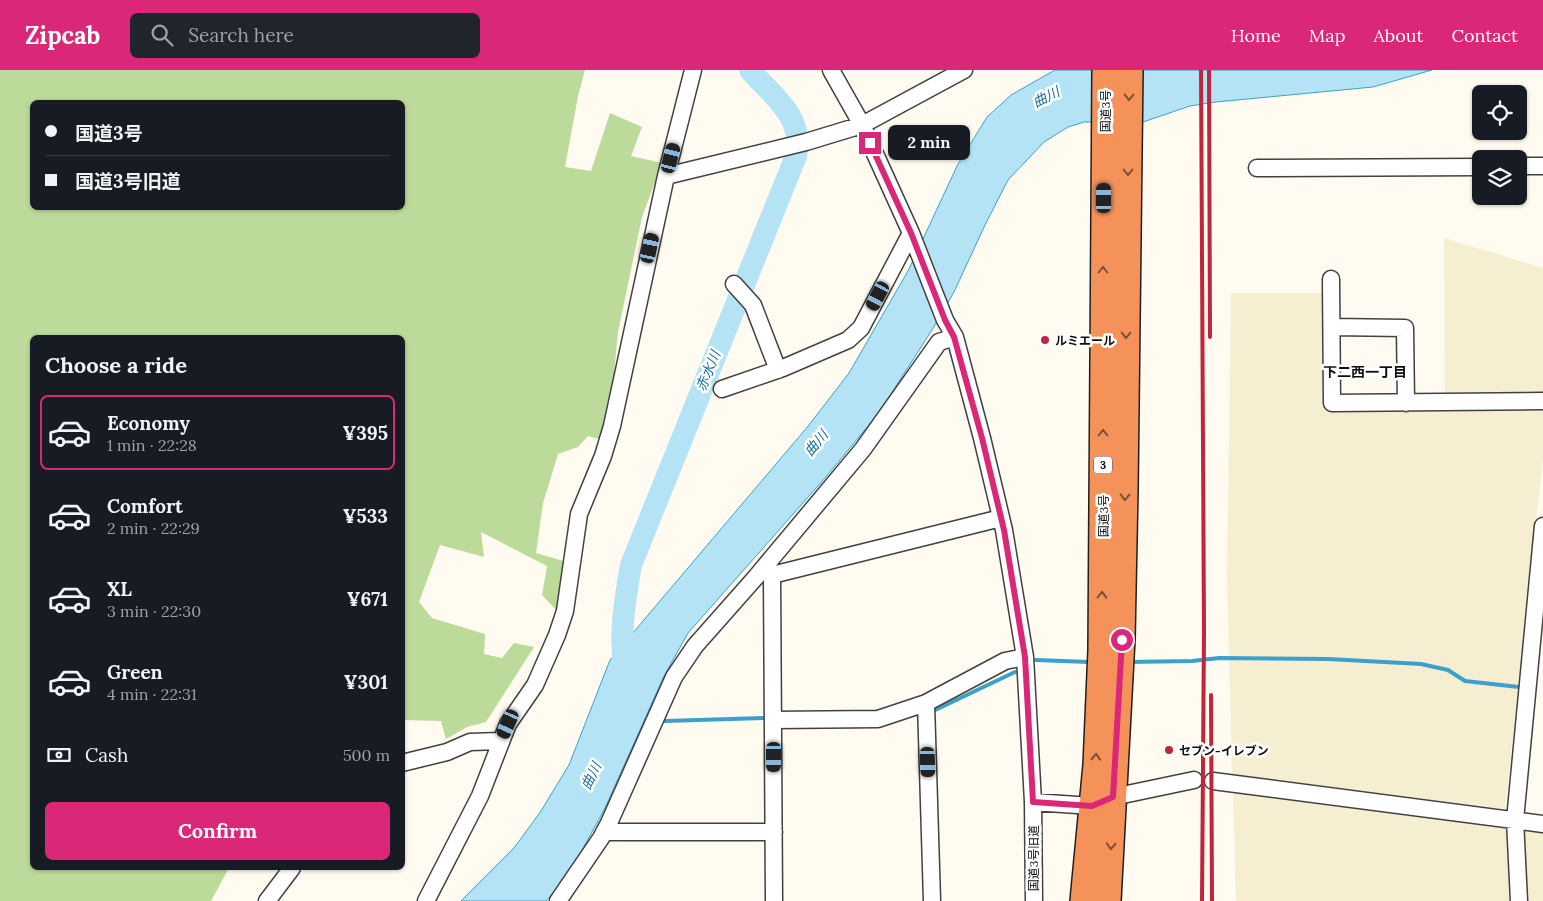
<!DOCTYPE html>
<meta charset="utf-8">
<style>
body{margin:0;font-family:Lora,"Noto Sans JP",serif;background:#20242c;color:#f1f3f6;height:100vh;display:flex;flex-direction:column;font-size:19px;white-space:nowrap}
*{box-sizing:border-box;margin:0}
p{font-size:16px;color:#9ea1a6}
.icon{flex:none;width:28px;height:28px;fill:none;stroke:currentColor;stroke-width:2;stroke-linecap:round;stroke-linejoin:round}
.map{position:relative;flex:1;overflow:hidden}
.panel{position:absolute;left:30px;top:265px;width:375px;height:535px;display:flex;flex-direction:column;background:#171b24;border-radius:8px;box-shadow:0 1px 4px #0004}
.panel>*{flex:none}
.top-card{position:absolute;left:30px;top:30px;width:375px;height:110px;border-radius:8px;box-shadow:0 1px 4px #0004;display:grid;align-content:center;height:110px;padding:0 15px;background:#171b24}
.fabs{position:absolute;left:1472px;top:15px;display:grid;gap:10px}
.fabs a{display:grid;place-items:center;width:55px;height:55px;border-radius:8px;background:#171b24;box-shadow:0 1px 4px #0004;font-size:25px}
.end{position:absolute;width:22px;height:22px;margin:-11px;border:6px solid #db2777;background:#fff;box-shadow:0 0 0 2px #fff}
.from{border-radius:50%}
.bubble{position:absolute;height:35px;border-radius:8px;background:#171b24;box-shadow:0 1px 4px #0004;font-size:16px;font-weight:700;line-height:35px;text-align:center}
.car{position:absolute;width:15px;height:30px;margin:-15px -8px;border-radius:6px;box-shadow:0 0 4px 1px #0007;background:linear-gradient(#222 24%,#8ab4d8 0 40%,#222 0 76%,#8ab4d8 0 86%,#222 0)}
.top-card b{display:flex;align-items:center;gap:18px;height:48px;font-size:19px}
.top-card b+b{border-top:1px solid #363941}
.top-card i{width:12px;height:12px;background:#f1f3f6}
ul{padding:0;list-style:none}
li{display:flex;align-items:center;gap:15px;height:75px;margin:0 10px 8px;padding:0 5px;border:2px solid transparent;border-radius:8px}
li div{flex:1}
li b{display:block;font-size:19px}
li em{font-style:normal;font-weight:700}
li.current{border-color:#db2777}
li>.icon{width:45px;height:45px;stroke-width:1.5}
h2{padding:0 15px;font-size:22px;line-height:60px}
.pay{display:flex;align-items:center;gap:12px;height:55px;padding:0 15px;font-size:19px}
.pay p{margin-inline-start:auto}
.action{display:flex;gap:10px;margin-top:auto;padding:10px 15px}
.action a{flex:1;height:58px;border-radius:8px;background:#db2777;color:#fff;font-size:20px;font-weight:700;line-height:58px;text-align:center}
header{display:flex;align-items:center;gap:30px;box-sizing:border-box;height:70px;padding:0 25px;background:#db2777;color:#fff}
header strong{font-size:24px}
nav{display:flex;gap:28px;margin-inline-start:auto;font-size:18px}
.search{width:350px;height:45px;background:#20242c;display:flex;align-items:center;gap:12px;box-sizing:border-box;padding:0 18px;border-radius:8px;color:#9ea1a6;font-size:19px}
.map>svg:first-child{display:block}
</style>
<header>
<strong>Zipcab</strong>
<div class="search"><svg class="icon" aria-label="search" viewBox="0 0 24 24"><circle cx="10" cy="10" r="6"/><path d="M15 15l6 6"/></svg>Search here</div>
<nav><a>Home</a><a>Map</a><a>About</a><a>Contact</a></nav>
</header>
<div class="map">
<svg width="1543" height="831" viewBox="0 0 1543 831">
<rect width="100%" height="100%" fill="#fffbf0"/>
<path fill="#f5eed0" d="M1444 168 1543 198V390L1505 739 1232 704 1227 506 1231 223H1328L1326 339 1445 341Z
M1233 718 1543 758V831H1236Z"/>
<path fill="#bcda99" fill-rule="evenodd" d="M0 0H585L578 26 565 97 591 101 610 43 642 57 631 86 662 93 642 147 618 262 612 325 602 370 588 366 578 377 558 384 543 433 536 483 567 492 557 541 542 525 547 496 481 462 484 487 440 475 419 532 432 548 485 564 484 584 502 588 514 573 534 577 486 652 467 657 446 669 441 651 403 650 402 268H32V798H229L211 831H0ZM32 32H402V138H32Z"/>
<path fill="#b5e3f6" stroke="#3ca0cd" d="M1055 0H1432L1373 17 1216 32 1190 36 1143 52H1084L1068 57 1044 72 1008 110 985 155 954 222 932 260 878 344 825 408 688 563 664 606 605 738 568 806 546 831H461L514 778 541 741 569 695 610 590 809 355 849 303 908 201 958 94 987 47 1011 25Z"/>
<g fill="none" stroke-linecap="round" stroke-linejoin="round">
<path stroke="#3ca0cd" stroke-width="4" d="M1036 590 1089 592
M1128 592 1192 591 1219 588 1328 589 1421 594 1448 600 1465 611 1519 617
M931 642 1015 602
M659 649 665 651 766 648"/>
<path stroke="#b5e3f6" stroke-width="22" d="M625 606C619 565 624 535 631 495L796 86C804 45 773 27 750 0"/>
<defs>
<path id="minor" d="M831 0 862 55 911 163 945 250 955 267 982 368 1004 460 1025 587 1033 732 1034 831
M1519 96H1543
M1257 98 1481 97
M666 106 806 72 862 55 964 0
M1331 209 1332 333 1543 331
M734 214 753 235 778 300
M1332 257 1405 258 1406 333
M722 319 783 298 848 270 861 258 911 163
M926 633 932 831
M774 650 878 649 926 633 1005 591 1025 587
M402 693 447 682 470 672 500 671
M1213 711 1543 754
M1033 732 1092 736 1113 727 1194 710
M604 762H774
M267 831 292 798
M426 831 480 726 508 654 535 615 557 565 565 541 579 444 603 386 612 356 666 106 693 0
M558 831 601 768 609 753 674 607 695 576 756 507 863 379 939 272 955 267
M774 831 772 505 1001 448
M1519 831 1515 750 1543 456"/>
<path id="highway" d="M1083 831 1096 695 1101 580 1105 0
M1108 831 1122 569 1125 420 1130 0"/>
</defs>
<use href="#minor" stroke="#414141" stroke-width="19"/>
<use href="#highway" stroke="#1f1f1f" stroke-width="28"/>
<use href="#minor" stroke="#fff" stroke-width="16"/>
<use href="#highway" stroke="#f49259" stroke-width="25"/>
<path stroke="#bf263b" stroke-width="4" d="M1201 0 1204 561 1202 831
M1209 0 1210 267
M1211 625 1212 831"/>
</g>
<defs><path id="oneway-chevron" d="M-2-3.5L2.5 0L-2 3.5" fill="none" stroke-width="1.6" stroke-linecap="round" stroke-linejoin="round" transform="scale(1.25)"/></defs>
<g stroke="#815034">
<use href="#oneway-chevron" transform="translate(1129 27) rotate(92)"/>
<use href="#oneway-chevron" transform="translate(1128 102) rotate(90)"/>
<use href="#oneway-chevron" transform="translate(1103 200) rotate(-90)"/>
<use href="#oneway-chevron" transform="translate(1126 265) rotate(90)"/>
<use href="#oneway-chevron" transform="translate(1103 363) rotate(-90)"/>
<use href="#oneway-chevron" transform="translate(1125 427) rotate(91)"/>
<use href="#oneway-chevron" transform="translate(1102 525) rotate(-89)"/>
<use href="#oneway-chevron" transform="translate(1096 687) rotate(-87)"/>
<use href="#oneway-chevron" transform="translate(1111 776) rotate(93)"/>
</g>
<g fill="none" stroke-linecap="round" stroke-linejoin="round">
<path stroke="#db2777" stroke-width="6" d="M870 73 911 163 945 250 954 267 982 368 1004 460 1025 587 1033 732 1092 736 1113 727 1122 570"/>
</g>
<g fill="#bf263b" stroke="#fff" stroke-width="2">
<circle cx="1045" cy="270" r="5"/>
<circle cx="1169" cy="680" r="5"/>
</g>
<g text-anchor="middle" dominant-baseline="central" stroke-width="5" stroke-linejoin="round" paint-order="stroke">
<rect fill="#fff" stroke="#565656" stroke-width="1" x="1094" y="386.5" width="18" height="17" rx="4"/>
<g font-size="11" font-weight="bold" fill="#0e0e0e">
<text x="1103" y="395">3</text>
</g>
<g font-size="12" fill="#0e0e0e" stroke="#fff">
<text transform="translate(1105 41) rotate(-90)">国道3号</text>
<text transform="translate(1103 446) rotate(-90)">国道3号</text>
<text transform="translate(1033 788) rotate(-90)">国道3号旧道</text>
</g>
<g font-size="12" font-weight="bold" fill="#0e0e0e" stroke="#fff" text-anchor="start">
<text x="1055" y="270">ルミエール</text>
<text x="1179" y="680">セブン-イレブン</text>
</g>
<g font-size="14" font-style="italic" fill="#1771a1" stroke="#fff">
<text transform="translate(1046 27) rotate(-27)">曲川</text>
<text transform="translate(708 301) rotate(-68)">赤水川</text>
<text transform="translate(816 373) rotate(-50)">曲川</text>
<text transform="translate(591 706) rotate(-64)">曲川</text>
</g>
<g font-size="14" font-weight="bold" fill="#0e0e0e" stroke="#fff">
<text x="1365" y="302">下二西一丁目</text>
</g>
</g>
</svg>
<div class="fabs">
<a><svg class="icon" aria-label="locate" viewBox="0 0 24 24"><circle cx="12" cy="12" r="6"/><path d="M12 2v4M12 18v4M2 12h4M18 12h4"/></svg></a>
<a><svg class="icon" aria-label="layers" viewBox="0 0 24 24"><path d="M12 4l9 5-9 5-9-5zM3 14l9 5 9-5"/></svg></a>
</div>
<i class="end from" style="left:1122px;top:570px"></i>
<i class="end" style="left:870px;top:73px"></i>
<div class="bubble" style="left:888px;top:55px;width:82px">2 min</div>
<i class="car" style="left:671px;top:88px;rotate:14deg"></i>
<i class="car" style="left:1104px;top:128px;rotate:0deg"></i>
<i class="car" style="left:650px;top:178px;rotate:12deg"></i>
<i class="car" style="left:878px;top:226px;rotate:208deg"></i>
<i class="car" style="left:508px;top:654px;rotate:204deg"></i>
<i class="car" style="left:774px;top:687px;rotate:180deg"></i>
<i class="car" style="left:928px;top:692px;rotate:178deg"></i>
<div class="top-card">
<b><i class="from"></i>国道3号</b>
<b><i></i>国道3号旧道</b>
</div>
<section class="panel">
<h2>Choose a ride</h2>
<ul>
<li class="current"><svg class="icon" aria-label="car" viewBox="0 0 24 24"><path d="M5 17H2v-5l4-1 3-4h7l3 4 3 1v5h-3M9 17h6M6 11h13"/><circle cx="7" cy="17" r="2"/><circle cx="17" cy="17" r="2"/></svg><div><b>Economy</b><p>1 min · 22:28</p></div><em>¥395</em></li>
<li><svg class="icon" aria-label="car" viewBox="0 0 24 24"><path d="M5 17H2v-5l4-1 3-4h7l3 4 3 1v5h-3M9 17h6M6 11h13"/><circle cx="7" cy="17" r="2"/><circle cx="17" cy="17" r="2"/></svg><div><b>Comfort</b><p>2 min · 22:29</p></div><em>¥533</em></li>
<li><svg class="icon" aria-label="car" viewBox="0 0 24 24"><path d="M5 17H2v-5l4-1 3-4h7l3 4 3 1v5h-3M9 17h6M6 11h13"/><circle cx="7" cy="17" r="2"/><circle cx="17" cy="17" r="2"/></svg><div><b>XL</b><p>3 min · 22:30</p></div><em>¥671</em></li>
<li><svg class="icon" aria-label="car" viewBox="0 0 24 24"><path d="M5 17H2v-5l4-1 3-4h7l3 4 3 1v5h-3M9 17h6M6 11h13"/><circle cx="7" cy="17" r="2"/><circle cx="17" cy="17" r="2"/></svg><div><b>Green</b><p>4 min · 22:31</p></div><em>¥301</em></li>
</ul>
<div class="pay"><svg class="icon" aria-label="cash" viewBox="0 0 24 24"><path d="M3 7h18v10H3z"/><circle cx="12" cy="12" r="2"/></svg>Cash<p>500 m</p></div>
<div class="action"><a>Confirm</a></div>
</section>
</div>
